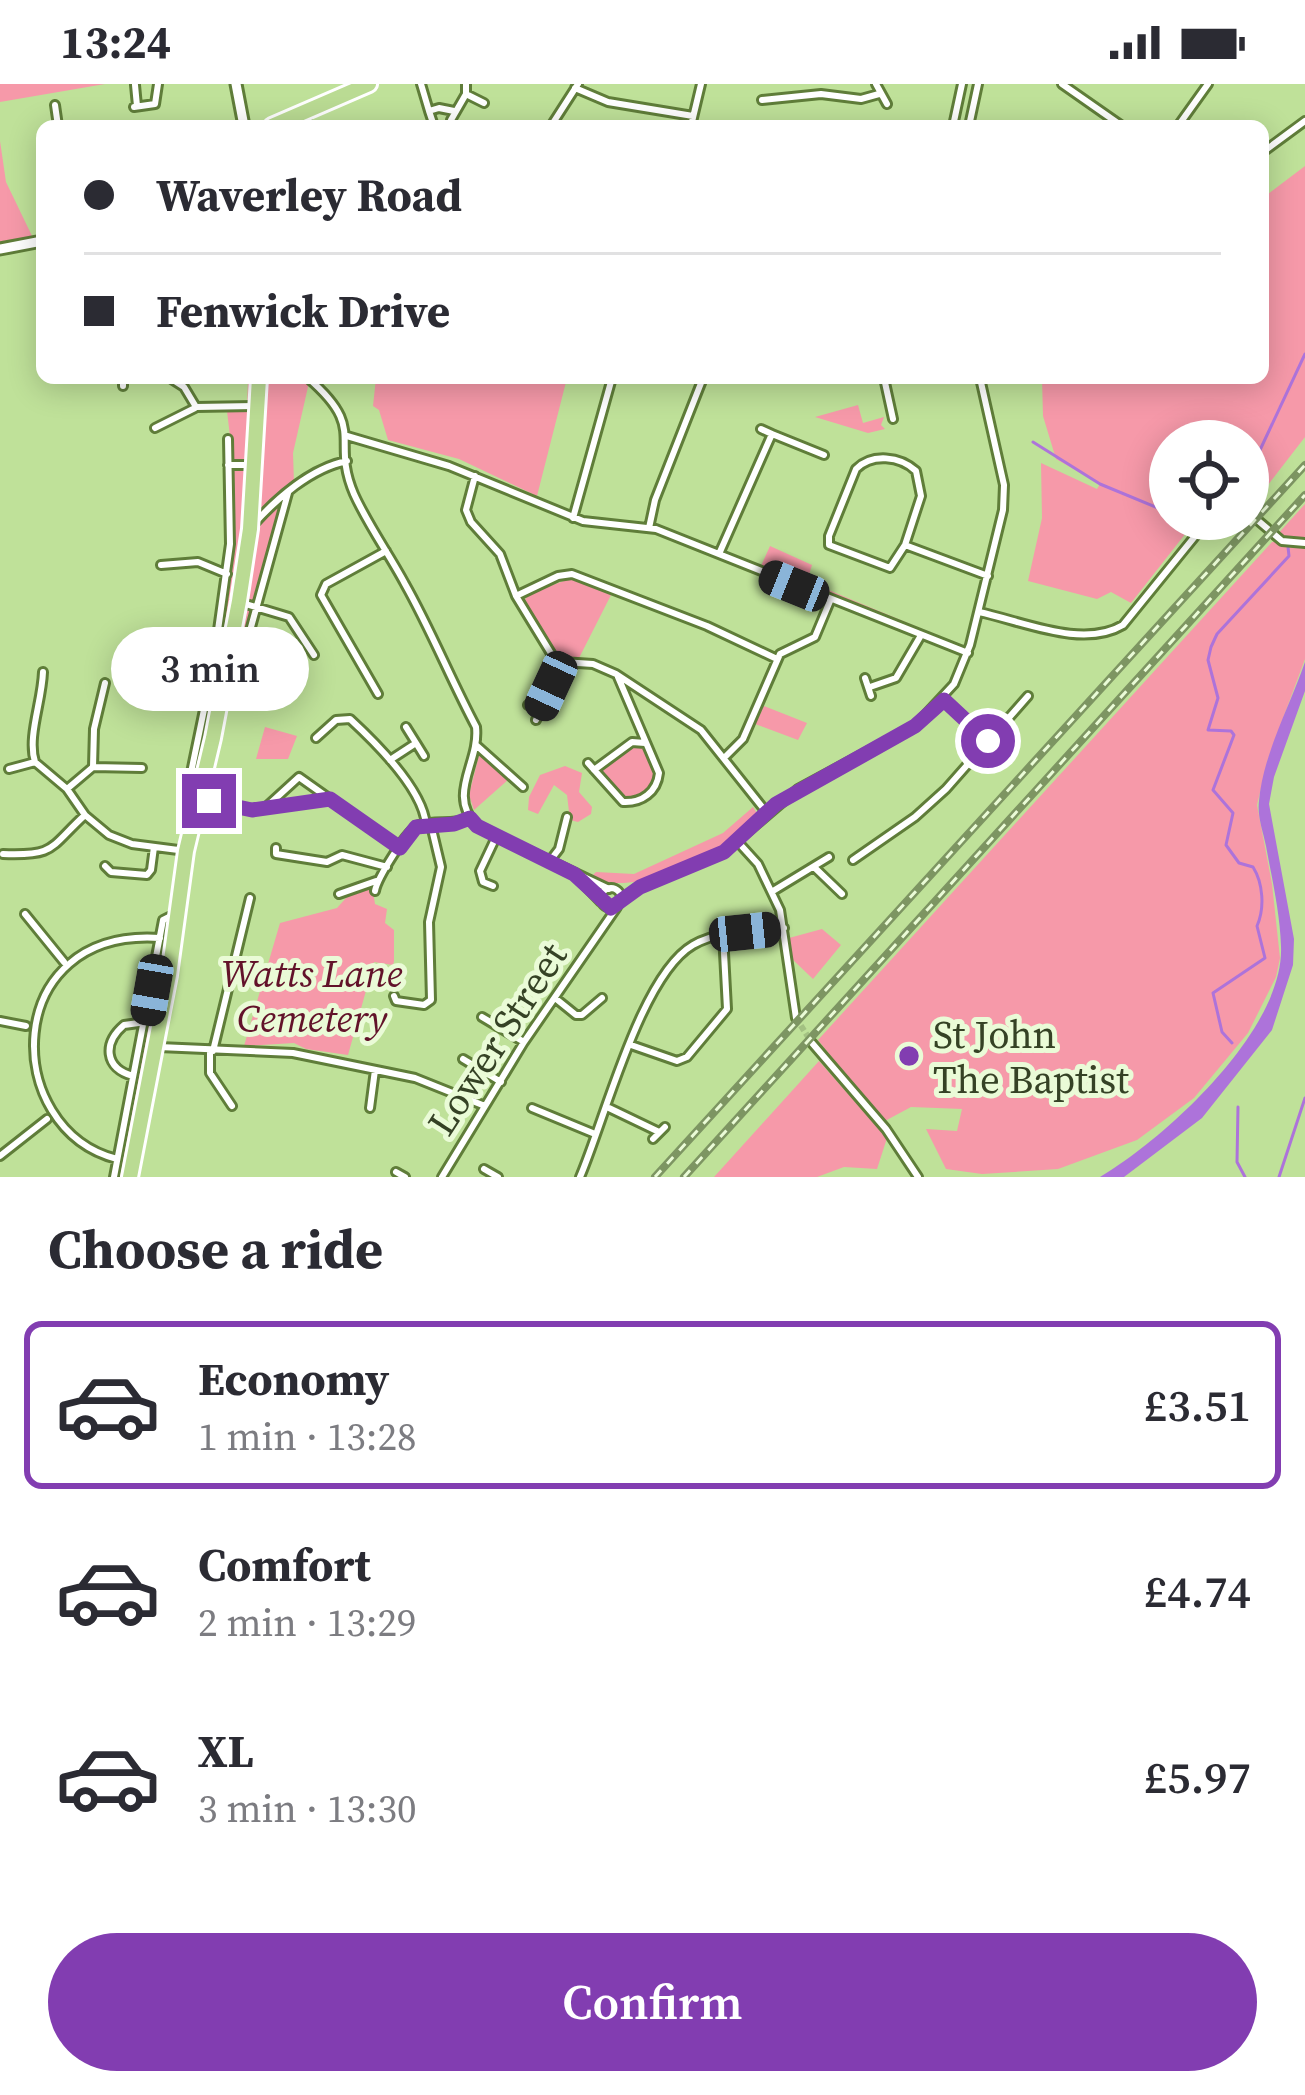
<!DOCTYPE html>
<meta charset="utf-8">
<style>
body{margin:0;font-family:"Source Serif 4",serif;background:#f7f7f7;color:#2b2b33;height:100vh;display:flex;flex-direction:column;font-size:45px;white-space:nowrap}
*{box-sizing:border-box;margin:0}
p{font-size:39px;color:#7c7c81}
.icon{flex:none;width:66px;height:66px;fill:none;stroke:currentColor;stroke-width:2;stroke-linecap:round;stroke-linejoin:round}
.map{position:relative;height:1093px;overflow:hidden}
.details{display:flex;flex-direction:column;background:#fff;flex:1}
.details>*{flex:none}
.hud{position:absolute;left:36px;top:36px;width:1233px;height:264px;border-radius:18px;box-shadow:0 6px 30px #0003;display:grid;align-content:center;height:264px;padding:0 48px;background:#fff}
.controls{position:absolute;left:1149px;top:336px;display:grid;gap:24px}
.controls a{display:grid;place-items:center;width:120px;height:120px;border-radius:50%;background:#fff;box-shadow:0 6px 30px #0003;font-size:60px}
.end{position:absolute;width:54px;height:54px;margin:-27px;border:15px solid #823db1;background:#fff;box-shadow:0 0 0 6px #fff}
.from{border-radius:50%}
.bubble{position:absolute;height:84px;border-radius:42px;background:#fff;box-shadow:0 6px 30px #0003;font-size:39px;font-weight:600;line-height:84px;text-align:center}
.car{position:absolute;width:36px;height:72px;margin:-36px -18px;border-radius:15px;box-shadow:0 0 9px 3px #0007;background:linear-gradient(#222 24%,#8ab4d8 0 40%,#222 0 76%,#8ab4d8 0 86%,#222 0)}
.hud b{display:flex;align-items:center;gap:42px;height:114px;font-size:45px}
.hud b+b{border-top:3px solid #e1e1e2}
.hud i{width:30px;height:30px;background:#2b2b33}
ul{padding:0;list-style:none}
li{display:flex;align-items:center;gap:36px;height:168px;margin:0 24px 18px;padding:0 24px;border:6px solid transparent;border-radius:18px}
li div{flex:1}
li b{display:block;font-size:45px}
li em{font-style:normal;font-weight:600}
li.current{border-color:#823db1}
li>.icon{width:108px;height:108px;stroke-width:1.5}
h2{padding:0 48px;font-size:54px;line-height:144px}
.button{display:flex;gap:24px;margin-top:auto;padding:24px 48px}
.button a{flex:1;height:138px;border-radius:72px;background:#823db1;color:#fff;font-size:48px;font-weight:600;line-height:138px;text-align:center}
.status{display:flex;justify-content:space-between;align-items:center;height:84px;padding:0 60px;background:#fff;direction:ltr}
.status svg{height:33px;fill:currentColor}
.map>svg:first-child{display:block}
</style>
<div class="status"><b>13:24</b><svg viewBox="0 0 49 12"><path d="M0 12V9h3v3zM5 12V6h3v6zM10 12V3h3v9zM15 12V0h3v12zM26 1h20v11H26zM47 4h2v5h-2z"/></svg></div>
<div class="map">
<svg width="1305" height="1093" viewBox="0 0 1305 1093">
<rect width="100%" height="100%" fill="#bfe199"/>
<path fill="#f699a9" d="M0 0H105L0 18Z
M0 57 6 98 33 154 0 160Z
M1305 82V353L1257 415 1248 417V357H1227V339C1203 342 1192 357 1170 357V435H1197L1131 519 1111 508 1097 515 1028 497 1042 434 1041 379 1097 405 1100 400 1056 375 1043 332 1042 294H1263V107L1268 110Z
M248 294H310L293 369 294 399 281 412 241 576 226 571 195 713 188 711C214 584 245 457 227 327L247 326Z
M376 294H567L537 412 459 375 388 356 379 326 373 322Z
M858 321 863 339 884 333 881 341 885 345 868 349 815 333Z
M1305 420V575L1268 675 1257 721 1272 800 1280 874 1276 893 1248 949 1194 1014 1137 1056 1058 1085 982 1090 946 1085 926 1045 957 1047 962 1025 911 1023 883 1038 818 956 1272 458 1280 457 1276 452Z
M770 462 812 481 807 497 922 545 920 550 761 482Z
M572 494 611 511 578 576C547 576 537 540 525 516L528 510Z
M764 622 807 639 798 656 755 640Z
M265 643 297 652 288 675H256Z
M636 660 644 662 657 691 654 704 626 717 601 689V684Z
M479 671H486L509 695 474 726 469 711Z
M565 682 582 689 579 708 592 723 591 730 578 738 570 736 567 711 554 701 538 730 528 726 529 713 540 691Z
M753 723 758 731C731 768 636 816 591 793L596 788 634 790 723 749Z
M372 801 375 820 387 825 385 839 394 846V877L393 881 374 878 348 971 306 965 294 959 244 962 280 839 337 824 346 814Z
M169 835 173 837 126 1093H117Z
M822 845 841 861 813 895 790 873 789 854Z
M819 977 887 1054 877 1085 844 1083 817 1093H714Z"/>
<path fill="#ad73da" d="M1305 578V607L1274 693 1269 720 1294 855 1293 881 1272 946 1202 1034 1124 1093H1100C1166 1054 1285 945 1281 862 1280 829 1272 795 1266 762 1263 747 1257 732 1259 717 1263 670 1290 622 1305 578Z"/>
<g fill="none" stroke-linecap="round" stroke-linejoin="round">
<path stroke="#ad73da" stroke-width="3" d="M1033 358 1100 400 1170 429
M1248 389 1260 376V366L1305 270
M1248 414 1258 423
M1232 959 1222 948 1213 909 1265 874 1257 842C1265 824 1263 799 1253 783L1239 779 1226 761 1233 729 1213 706 1234 651 1231 647 1208 646 1218 614 1208 576 1211 563 1217 550 1289 472 1288 463
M1238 1023 1237 1078 1245 1093
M1279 1093 1305 1014"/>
<path stroke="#a3c182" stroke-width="6" stroke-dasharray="6 3" stroke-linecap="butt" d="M796 934 812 959"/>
<defs>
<path id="street" d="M421 0 429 27 439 24 454 27
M876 0 887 20
M1062 0 1122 42
M135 1 137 22
M575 4 608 18 693 32
M466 10 484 19
M762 16 821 10 861 15 879 10
M55 21 58 42
M134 23 155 20 158 0
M429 27 433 39
M451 36 466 10V0
M298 42 307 38
M551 42 578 0
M691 42 701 0
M953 42 962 0
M969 42 978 0
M1178 42 1208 0
M1263 68 1305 37
M170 294 184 303 196 323 254 322
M308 294C368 346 330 354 354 410 368 441 389 470 405 500 431 546 451 596 476 643 480 679 446 710 477 742L609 805
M884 294 893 335
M123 302V294H130
M155 344 195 324
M761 345 772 350
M347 352 449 382 583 437 656 445 968 569
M228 381H254
M475 392 466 426 471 438 500 470 516 512 552 571 562 578 593 580 616 590 701 646 767 729
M1248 428 1282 457 1305 459
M573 434 612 294
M252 442C276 415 311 384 347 377
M649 444 655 416 703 294
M905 461 921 412 916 387C900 372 872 369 856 385L829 452V461L890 484 905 461 988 492
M719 470 772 350 824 371
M161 481 198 478 227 490
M516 512 558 492 572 490 707 542 777 575
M239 518 289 533 314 571
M979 528C1022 537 1083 565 1123 541L1209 435
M148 554 185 551 216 555
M43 588C42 618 27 653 35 678L67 705 85 731 109 751 132 760 186 767
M865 594 871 612
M870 603 896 594 920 553
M225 609 232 612 288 409
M378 610 321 511 326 500 386 467
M943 616 988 657
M528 621 540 626
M536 636 562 578
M316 654 336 636 350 635C376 659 423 705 426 741
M416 659 424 672
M476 661 523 703
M724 674 743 655 780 570 815 553 830 517
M390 676 416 659 406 643
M588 679 623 718C642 719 657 708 659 689L618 593
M93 683 142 684
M9 685 35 678
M594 686 632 658 645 659
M67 705 93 683 94 645 105 599
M187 708 213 582 230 460 228 355
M198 715 252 726 330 715 400 763
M264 725 299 693 330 715
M203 739 209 717
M738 758 758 780 780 826 796 934
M276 764V770L327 778 342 771 387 783
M3 770C56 772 49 764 85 731
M853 776 915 733 946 705 1028 612
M549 778 559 765 567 733
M105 782 111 788 147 791 151 786 154 763
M814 783 842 810
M577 793 601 818
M493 802 483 798 480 787 497 751
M601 814a10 10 0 1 1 20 0a10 10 0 1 1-20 0Z
M375 807C377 795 407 745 419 741 436 736 453 741 470 734
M773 807 829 773
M339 810 376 797
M620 818 640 803 724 768 798 705 915 642 954 600 970 561 1003 426 1004 401 980 294
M25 830 64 878
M394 912 396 917 424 921 431 916 429 838 441 783 431 741
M555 914 576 931H582L602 914
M482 933 524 958
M0 937 26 942
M812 959 886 1045 918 1093
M631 961 677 977 687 973 727 925 723 850
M159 963 293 969 415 994 485 1022
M213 967 250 814
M210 968V989L232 1022
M463 975 501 998
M133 992C104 984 103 959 124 941L146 938
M370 1024 375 986
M532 1024 595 1050
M609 1024 659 1048
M653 1055 665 1043
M0 1072 47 1035
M117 1075C0 1045 0 843 160 854
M484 1085 498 1093
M396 1088 405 1093
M114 1093 163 836 173 831
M442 1093 524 958 617 823
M580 1093C605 1035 641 891 693 861 719 846 754 847 784 844"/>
<path id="secondary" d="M236 0 244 42
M0 165 42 157"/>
<path id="highway" d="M272 42 369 0
M130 1093 169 891 186 767 213 654 239 517 250 445 259 294"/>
</defs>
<use href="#street" stroke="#5f7d39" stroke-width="12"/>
<use href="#secondary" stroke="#5f7d39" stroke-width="15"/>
<use href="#highway" stroke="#fff" stroke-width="20"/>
<use href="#street" stroke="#fff" stroke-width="6"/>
<use href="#secondary" stroke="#fff" stroke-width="9"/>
<use href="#highway" stroke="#badb93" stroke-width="14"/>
<defs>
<path id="rail" d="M655 1093 1305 381
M684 1093 1305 411"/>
</defs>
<use href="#rail" stroke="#7d9562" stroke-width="8"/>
<use href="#rail" stroke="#eafbd7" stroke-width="3" stroke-dasharray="9" stroke-linecap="butt"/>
</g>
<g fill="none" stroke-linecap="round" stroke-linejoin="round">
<path stroke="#823db1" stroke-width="15" d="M209 717 252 726 330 715 400 764 416 743 454 740 470 734 477 742 574 790 611 824 640 803 724 768 776 720 915 642 944 616 988 657"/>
</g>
<circle fill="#823db1" stroke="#eafbd7" stroke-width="4.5" cx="909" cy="972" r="12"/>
<g text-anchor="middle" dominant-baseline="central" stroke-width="10" stroke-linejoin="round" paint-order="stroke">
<g font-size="39" font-style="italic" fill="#62122a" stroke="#eafbd7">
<text x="312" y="889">Watts Lane<tspan x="312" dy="45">Cemetery</tspan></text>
</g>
<g font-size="39" fill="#354225" stroke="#eafbd7" text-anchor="start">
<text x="933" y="950">St John<tspan x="933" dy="45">The Baptist</tspan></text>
</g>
<g font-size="39" fill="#354225" stroke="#eafbd7">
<text transform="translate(497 955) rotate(-57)">Lower Street</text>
</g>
</g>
</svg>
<div class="controls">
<a><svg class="icon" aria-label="locate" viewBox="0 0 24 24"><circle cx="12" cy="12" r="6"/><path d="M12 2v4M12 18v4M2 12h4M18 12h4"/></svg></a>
</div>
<i class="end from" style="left:988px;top:657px"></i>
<i class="end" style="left:209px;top:717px"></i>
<div class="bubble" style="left:111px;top:543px;width:198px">3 min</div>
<i class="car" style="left:794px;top:502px;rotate:292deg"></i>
<i class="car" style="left:551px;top:602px;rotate:205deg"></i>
<i class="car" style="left:745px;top:848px;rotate:84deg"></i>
<i class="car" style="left:152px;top:906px;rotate:190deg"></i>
<div class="hud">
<b><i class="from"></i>Waverley Road</b>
<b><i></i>Fenwick Drive</b>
</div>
</div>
<section class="details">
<h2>Choose a ride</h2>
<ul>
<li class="current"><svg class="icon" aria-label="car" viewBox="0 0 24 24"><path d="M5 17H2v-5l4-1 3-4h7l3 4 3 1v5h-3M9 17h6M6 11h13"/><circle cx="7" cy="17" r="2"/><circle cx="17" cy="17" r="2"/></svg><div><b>Economy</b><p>1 min · 13:28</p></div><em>£3.51</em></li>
<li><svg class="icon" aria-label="car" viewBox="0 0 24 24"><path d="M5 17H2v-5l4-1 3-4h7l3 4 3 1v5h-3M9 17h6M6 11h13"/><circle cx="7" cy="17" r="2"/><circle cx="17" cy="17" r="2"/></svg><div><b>Comfort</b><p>2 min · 13:29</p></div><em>£4.74</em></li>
<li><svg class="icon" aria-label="car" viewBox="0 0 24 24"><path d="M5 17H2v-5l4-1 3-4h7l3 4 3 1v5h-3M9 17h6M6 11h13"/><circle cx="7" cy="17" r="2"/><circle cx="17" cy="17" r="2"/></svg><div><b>XL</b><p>3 min · 13:30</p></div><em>£5.97</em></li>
</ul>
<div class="button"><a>Confirm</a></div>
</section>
